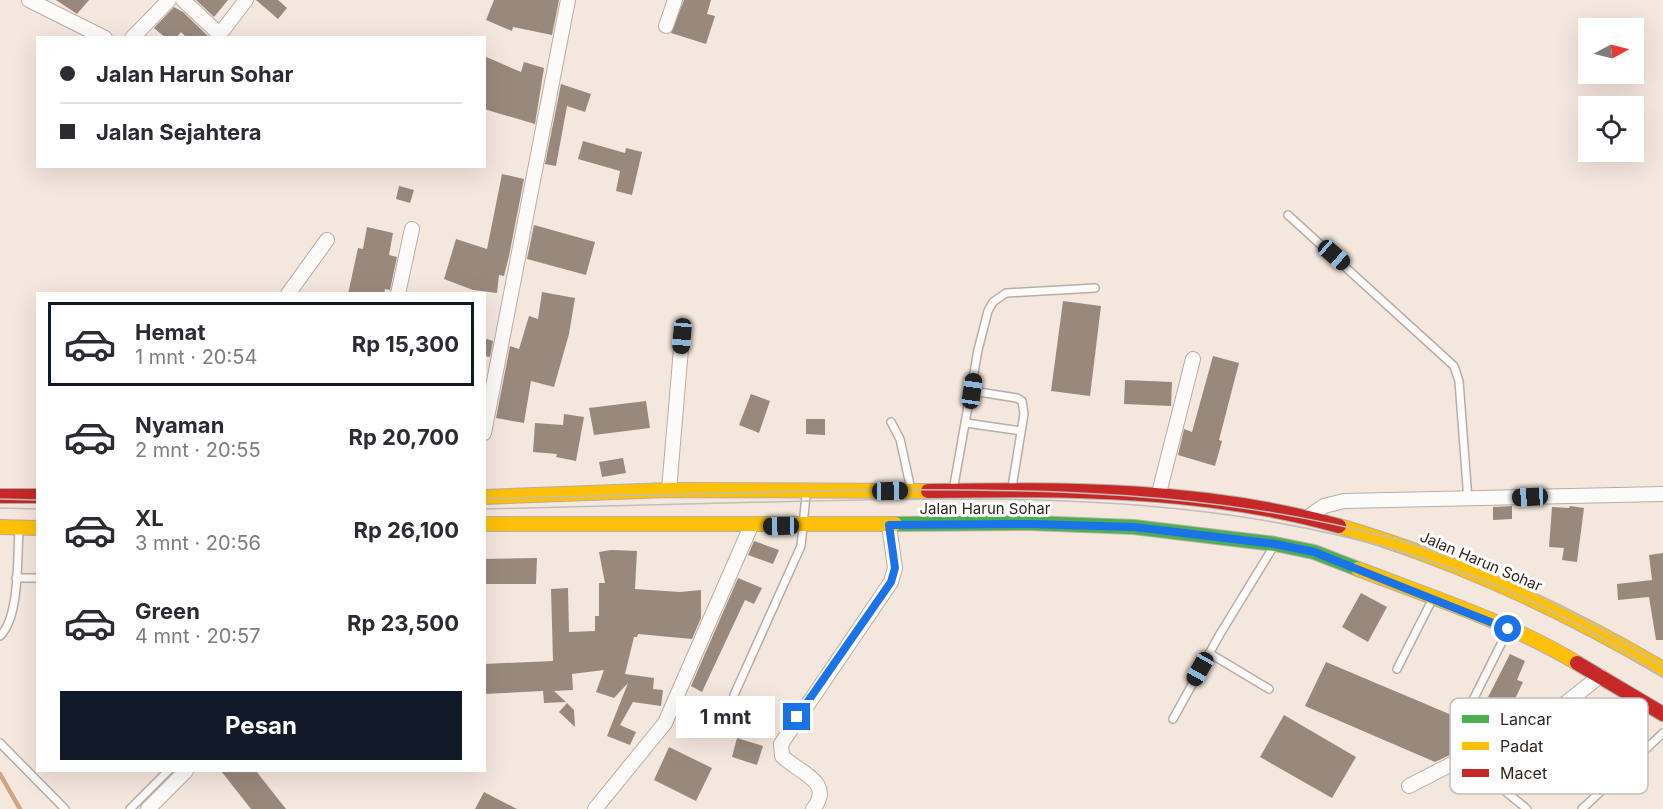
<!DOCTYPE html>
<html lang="id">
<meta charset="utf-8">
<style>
body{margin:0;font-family:Inter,sans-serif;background:#f2f2f3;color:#2b2b33;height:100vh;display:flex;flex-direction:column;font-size:22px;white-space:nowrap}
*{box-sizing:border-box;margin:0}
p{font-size:20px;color:#7c7c81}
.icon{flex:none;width:33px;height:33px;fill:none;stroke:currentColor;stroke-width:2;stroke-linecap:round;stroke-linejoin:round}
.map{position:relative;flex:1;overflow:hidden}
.sheet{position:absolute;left:36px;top:292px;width:450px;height:480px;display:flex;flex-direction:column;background:#fff;border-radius:0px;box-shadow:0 6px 24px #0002}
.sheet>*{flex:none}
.guide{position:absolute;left:36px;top:36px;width:450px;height:132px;border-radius:0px;box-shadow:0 6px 24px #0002;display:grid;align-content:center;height:132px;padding:0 24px;background:#fff}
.needle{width:39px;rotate:83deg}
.fabs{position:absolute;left:1578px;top:18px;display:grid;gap:12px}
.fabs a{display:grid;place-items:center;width:66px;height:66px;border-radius:0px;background:#fff;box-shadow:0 6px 24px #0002;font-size:30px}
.end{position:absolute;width:27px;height:27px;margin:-14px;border:8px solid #1a73e8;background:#fff;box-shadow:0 0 0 3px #fff}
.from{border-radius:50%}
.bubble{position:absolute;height:42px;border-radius:0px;background:#fff;box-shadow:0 6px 24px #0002;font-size:20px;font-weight:700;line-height:42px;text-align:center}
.car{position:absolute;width:18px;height:36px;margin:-18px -9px;border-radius:8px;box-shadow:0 0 4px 2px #0007;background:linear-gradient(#222 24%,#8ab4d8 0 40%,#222 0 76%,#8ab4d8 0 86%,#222 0)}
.guide b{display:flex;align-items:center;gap:21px;height:57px;font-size:22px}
.guide b+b{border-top:2px solid #e1e1e2}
.guide i{width:15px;height:15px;background:#2b2b33}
ul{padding:10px 0 0;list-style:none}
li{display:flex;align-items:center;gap:18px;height:84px;margin:0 12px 9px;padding:0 12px;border:3px solid transparent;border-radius:0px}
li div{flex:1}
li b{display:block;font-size:22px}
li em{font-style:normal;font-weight:700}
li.active{border-color:#111827}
li>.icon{width:54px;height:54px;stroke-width:1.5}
.action{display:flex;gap:12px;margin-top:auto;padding:12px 24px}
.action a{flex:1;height:69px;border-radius:0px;background:#111827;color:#fff;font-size:24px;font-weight:700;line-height:69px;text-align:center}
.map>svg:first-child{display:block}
</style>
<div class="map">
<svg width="1663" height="809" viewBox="0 0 1663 809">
<rect width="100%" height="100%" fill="#f4e7de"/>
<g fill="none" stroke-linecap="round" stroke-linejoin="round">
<path stroke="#cfa384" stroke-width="4.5" d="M0 774 20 809"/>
</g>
<path fill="#99897d" d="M56 0H89L77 14Z
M196 0H228L214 17Z
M256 0H278L287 8 278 19Z
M494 0H559L552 35 513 27 512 31 486 20Z
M684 0H711L707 14 715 16 706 44 671 33Z
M174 7 183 12 210 38H187L181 32 176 38H166L154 28Z
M484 56 521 72 524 62 544 68 535 124 484 109Z
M561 84 591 94 585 112 567 106 556 166 545 164Z
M583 141 625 153 626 148 642 152 632 195 616 191 620 171 578 159Z
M502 174 524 179 509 256 504 276 499 275 497 293 473 290 444 279 456 239 487 249Z
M399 186 414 190 410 203 396 199Z
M534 225 595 242 586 275 527 259Z
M367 227 393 233 389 255 397 257 390 290 385 289 384 294H348L358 248 363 249Z
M542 292 575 298 569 334 554 387 531 381 524 423 496 418 510 346 519 349 529 316 538 319Z
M1063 301 1101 306 1090 396 1051 391Z
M484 338 493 341 490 357 484 356Z
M1213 356 1239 363 1219 440 1222 441 1215 466 1178 455 1184 429 1192 432Z
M1125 380 1172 382 1171 406 1124 404Z
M751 394 770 401 759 433 739 425Z
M646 401 650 428 594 435 589 408Z
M564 414 584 417 576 461 556 457 557 454 533 452 535 423 563 425Z
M806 419H825V435L806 434Z
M623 458 626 473 602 477 599 462Z
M1512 506V519L1493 520V507Z
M1570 506 1584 508 1577 562 1562 560 1564 548 1549 547 1552 507 1569 508Z
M754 541 779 550 773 564 748 555Z
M611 550 637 551 635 589 680 592 701 590V618L692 639 638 634 637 637H634L625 674 654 678 653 689 663 690 661 706 633 702 620 725 636 732 630 745 607 736 628 683 614 698 596 692 604 670 572 674 573 690 554 691 566 702 544 703 543 691 484 694V664L553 661 551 589 568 588 569 632 595 631V616H599V583H605L599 552Z
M1663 553V640H1656L1649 597 1618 600 1617 584 1652 580 1649 555Z
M537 558 536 584H484V559Z
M738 578 762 588 754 604 745 600 702 692 691 686Z
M1361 593 1387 607 1368 642 1342 627Z
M1510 654 1525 661 1517 680 1523 682 1507 716 1484 705Z
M1326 662 1473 724 1454 753 1435 762 1305 706Z
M567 703 574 710 575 727 559 712Z
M1284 715 1356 757 1332 798 1260 757Z
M737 738 763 746 757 765 732 757Z
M669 747 712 768 696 801 654 780Z
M221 771H256L286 809H251Z
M484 792 517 809H475Z"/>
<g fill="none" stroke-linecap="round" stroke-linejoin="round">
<defs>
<path id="lane" d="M1288 215 1454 366 1459 381 1468 500
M972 391 1017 398 1022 401 1024 414 1012 487
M891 422 900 439 910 485
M966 423 1021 431
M954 485 978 350 988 311 993 302 1006 293 1095 288
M16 578H38
M0 636C20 617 17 558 19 531
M1209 653 1269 689
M1397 669 1432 600
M734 695 801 546 806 495
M1471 704 1507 632
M1173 719 1220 634 1272 549
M0 743 65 809
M1478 769 1527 809
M130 809 168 771
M1582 809 1663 733"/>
<path id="street" d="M29 0 105 38
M183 0 216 31 223 30 246 0
M666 26 675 0
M132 38 169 0
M288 294 327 240
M398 294 412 229
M484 433 568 0
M669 490 682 337
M1159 493 1193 359
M1308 517 1324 506 1344 501 1663 494
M1409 786 1557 710 1600 676
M148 809 186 771
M595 809 665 723 751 526
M813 809C835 782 799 773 782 756L781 744 891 582 895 568 889 525"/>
<path id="fast" d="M895 524 1031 523 1134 527 1275 544 1314 552 1358 569"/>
<path id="slow" d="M484 497 669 490 928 491
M484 524H895
M1339 526C1453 559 1561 609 1663 669
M0 527 38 528
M1358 569C1431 597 1509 622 1577 663"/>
<path id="jam" d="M928 491C1066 489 1205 488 1339 526
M0 496H38
M1577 663 1663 714"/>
</defs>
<use href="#lane" stroke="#b8ada6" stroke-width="10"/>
<use href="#street" stroke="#b8ada6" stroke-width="16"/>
<use href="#fast" stroke="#b8ada6" stroke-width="16"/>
<use href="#slow" stroke="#b8ada6" stroke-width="16"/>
<use href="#jam" stroke="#b8ada6" stroke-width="16"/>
<use href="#lane" stroke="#fdfbfa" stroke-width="7"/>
<use href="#street" stroke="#fdfbfa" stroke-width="14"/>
<use href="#fast" stroke="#4caf50" stroke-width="14"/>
<use href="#slow" stroke="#ffc107" stroke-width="14"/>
<use href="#jam" stroke="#c62828" stroke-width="14"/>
<path stroke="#c1bebc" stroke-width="1.5" d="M0 499 38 500
M484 499C608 496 732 492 856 490 1038 488 1218 491 1394 539 1491 565 1580 613 1663 667
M0 508 38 509
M484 509C592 506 700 504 808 501 1055 495 1309 494 1537 604 1581 625 1625 649 1663 678"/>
</g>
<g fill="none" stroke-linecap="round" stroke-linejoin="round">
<path stroke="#1a73e8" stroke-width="8" d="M797 717 891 582 895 568 889 525 1031 524 1134 527 1275 544 1314 552 1508 629"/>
</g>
<g text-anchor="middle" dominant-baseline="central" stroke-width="6" stroke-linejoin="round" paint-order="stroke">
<g font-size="15" fill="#30251e" stroke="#fff">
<text x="985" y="508">Jalan Harun Sohar</text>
<text transform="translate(1481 561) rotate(23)">Jalan Harun Sohar</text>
</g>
</g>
<rect x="1450" y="698" width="198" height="96" rx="9" fill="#fff" stroke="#c1bebc" stroke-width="1.5"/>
<rect x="1462" y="715" width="27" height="8" fill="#4caf50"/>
<rect x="1462" y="742" width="27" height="8" fill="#ffc107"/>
<rect x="1462" y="769" width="27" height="8" fill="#c62828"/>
<g font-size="16" fill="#30251e">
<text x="1500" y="725">Lancar</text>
<text x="1500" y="752">Padat</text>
<text x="1500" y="779">Macet</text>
</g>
</svg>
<div class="fabs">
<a><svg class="needle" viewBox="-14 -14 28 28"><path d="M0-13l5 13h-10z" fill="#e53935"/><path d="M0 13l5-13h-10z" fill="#7c7c81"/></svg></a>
<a><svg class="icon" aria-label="locate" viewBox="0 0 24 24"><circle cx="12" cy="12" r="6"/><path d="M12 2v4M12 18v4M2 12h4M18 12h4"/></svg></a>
</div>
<i class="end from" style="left:1508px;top:629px"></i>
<i class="end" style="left:797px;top:717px"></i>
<div class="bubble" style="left:676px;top:696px;width:99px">1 mnt</div>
<i class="car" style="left:1334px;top:255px;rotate:131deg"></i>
<i class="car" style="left:682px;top:336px;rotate:185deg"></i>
<i class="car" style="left:972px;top:391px;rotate:8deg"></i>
<i class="car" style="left:890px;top:491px;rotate:89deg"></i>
<i class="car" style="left:1530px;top:497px;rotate:267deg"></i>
<i class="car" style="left:781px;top:526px;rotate:269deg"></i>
<i class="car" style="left:1200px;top:669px;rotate:209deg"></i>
<div class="guide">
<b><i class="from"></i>Jalan Harun Sohar</b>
<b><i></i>Jalan Sejahtera</b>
</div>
<section class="sheet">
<ul>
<li class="active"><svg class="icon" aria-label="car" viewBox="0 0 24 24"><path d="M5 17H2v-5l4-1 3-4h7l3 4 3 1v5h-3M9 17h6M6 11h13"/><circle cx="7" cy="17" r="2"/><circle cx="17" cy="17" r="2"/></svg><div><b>Hemat</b><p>1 mnt · 20:54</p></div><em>Rp 15,300</em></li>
<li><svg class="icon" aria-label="car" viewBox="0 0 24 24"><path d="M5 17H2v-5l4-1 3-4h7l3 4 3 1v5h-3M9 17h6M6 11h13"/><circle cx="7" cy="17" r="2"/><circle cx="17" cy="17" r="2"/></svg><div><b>Nyaman</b><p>2 mnt · 20:55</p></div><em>Rp 20,700</em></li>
<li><svg class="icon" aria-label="car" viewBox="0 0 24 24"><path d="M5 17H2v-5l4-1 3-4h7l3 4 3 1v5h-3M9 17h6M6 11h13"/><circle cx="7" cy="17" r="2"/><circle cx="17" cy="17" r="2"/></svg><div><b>XL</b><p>3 mnt · 20:56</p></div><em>Rp 26,100</em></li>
<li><svg class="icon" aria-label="car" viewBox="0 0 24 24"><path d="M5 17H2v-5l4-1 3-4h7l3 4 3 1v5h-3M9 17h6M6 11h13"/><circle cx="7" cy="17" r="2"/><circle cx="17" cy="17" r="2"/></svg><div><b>Green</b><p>4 mnt · 20:57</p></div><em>Rp 23,500</em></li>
</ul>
<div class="action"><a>Pesan</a></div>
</section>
</div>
